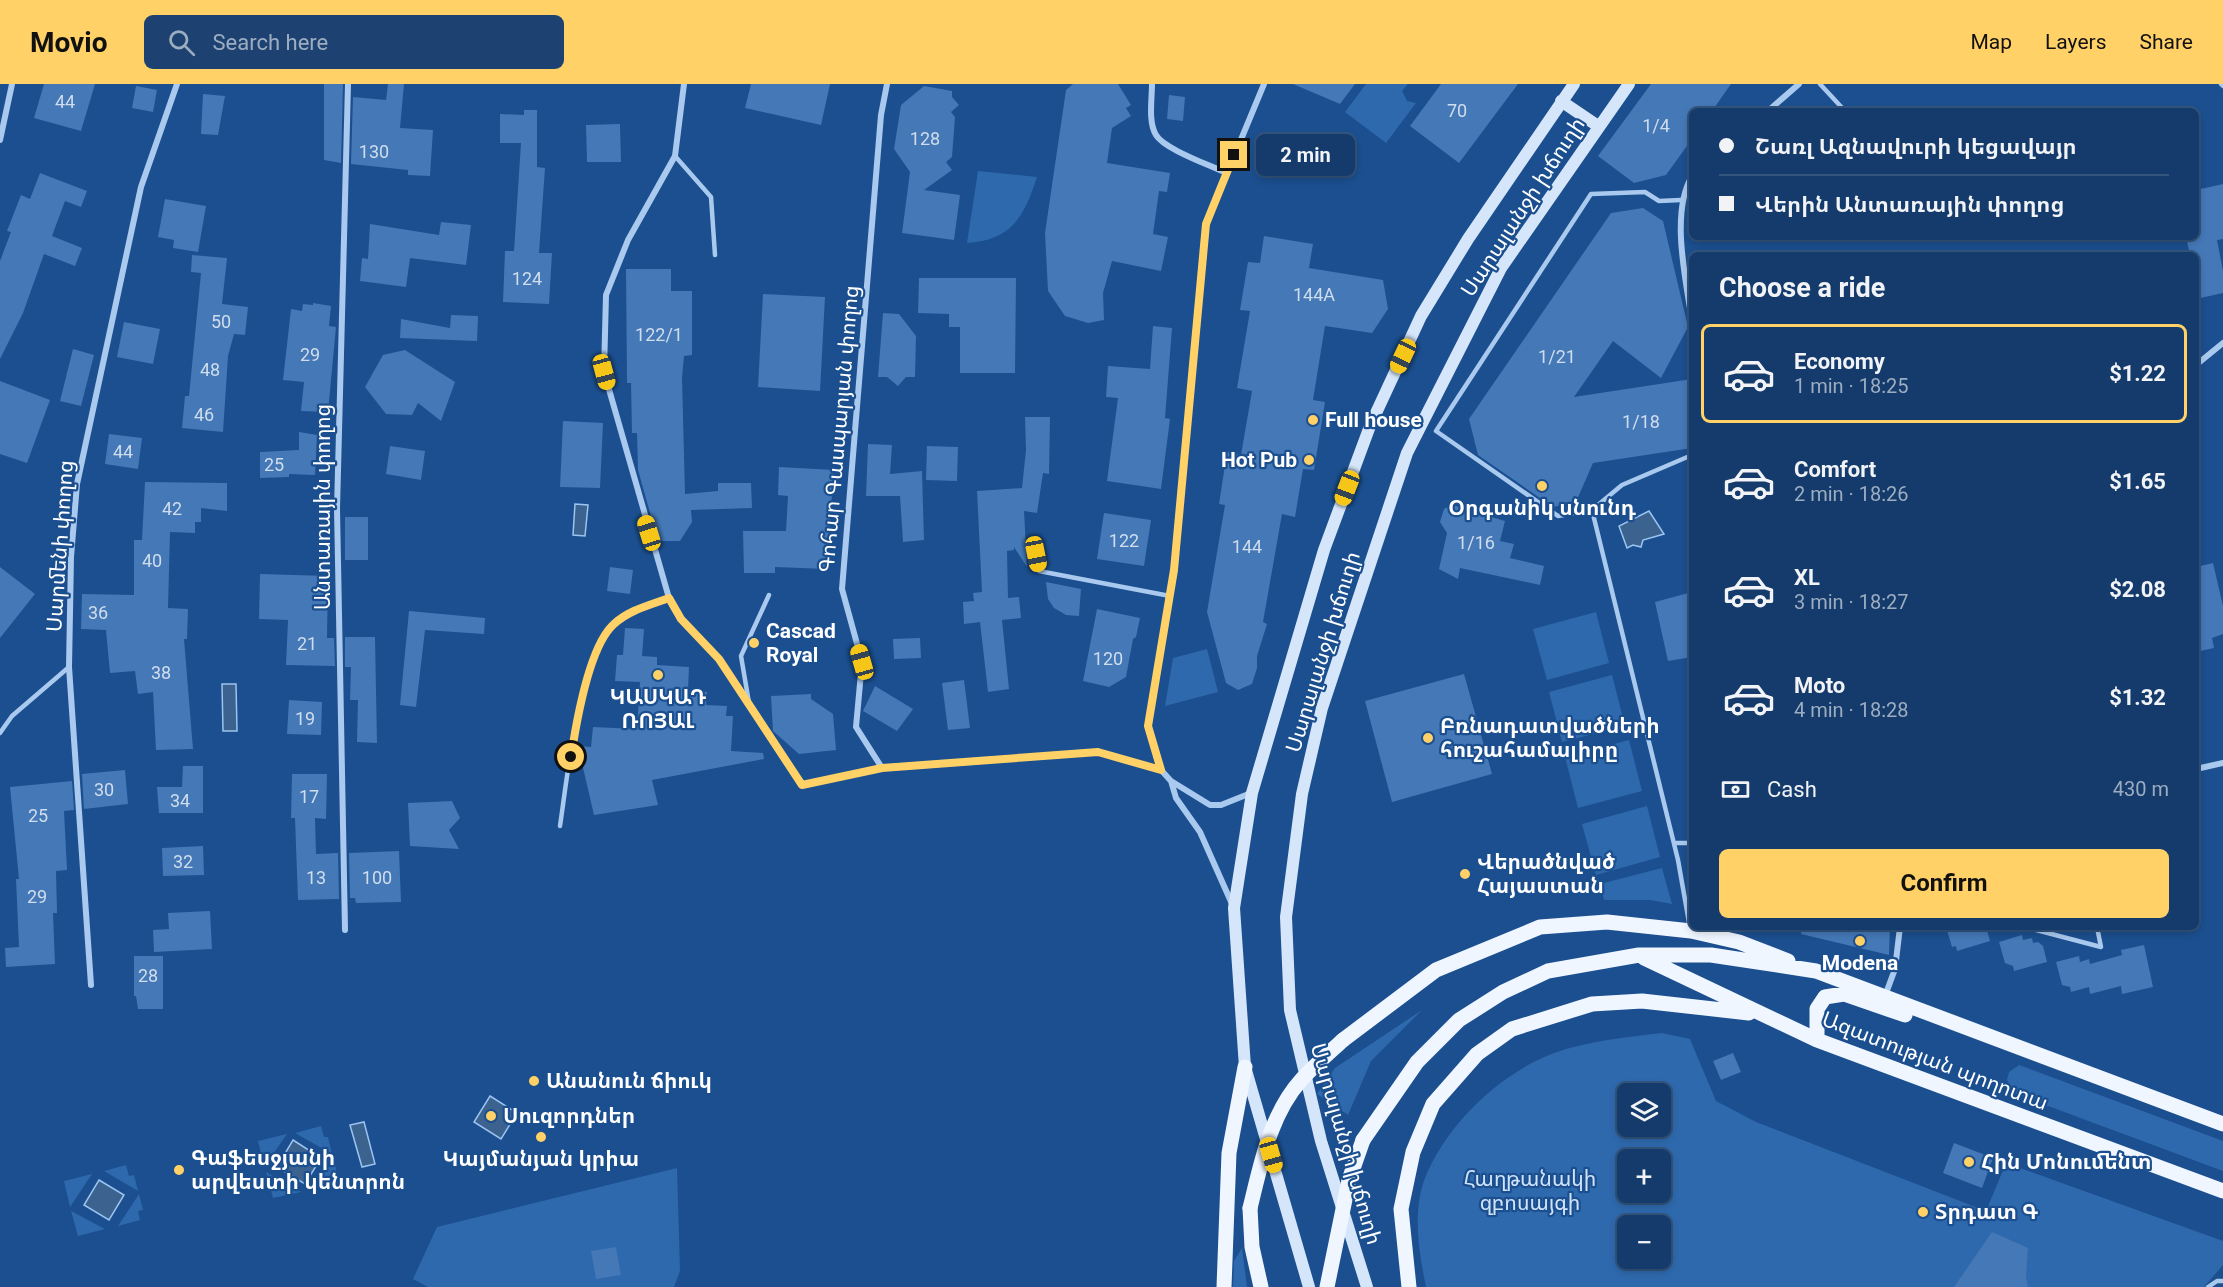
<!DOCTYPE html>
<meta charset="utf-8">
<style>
body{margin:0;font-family:Roboto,"Noto Sans Armenian",sans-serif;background:#1d4271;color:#f1f3f6;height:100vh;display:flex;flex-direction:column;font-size:22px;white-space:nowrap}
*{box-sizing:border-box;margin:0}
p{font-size:20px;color:#9dadc1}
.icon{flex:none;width:33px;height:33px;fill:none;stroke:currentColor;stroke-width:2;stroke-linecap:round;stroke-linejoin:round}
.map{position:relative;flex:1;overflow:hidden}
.sheet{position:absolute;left:1689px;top:168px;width:510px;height:678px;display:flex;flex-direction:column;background:#143b6b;border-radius:9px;box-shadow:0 3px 9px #0003,0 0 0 2px #33557e}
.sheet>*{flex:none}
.top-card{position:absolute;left:1689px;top:24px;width:510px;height:132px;border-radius:9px;box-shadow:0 3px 9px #0003,0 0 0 2px #33557e;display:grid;align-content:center;height:132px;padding:0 30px;background:#143b6b}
.tools{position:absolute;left:1617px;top:999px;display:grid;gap:12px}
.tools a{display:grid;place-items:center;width:54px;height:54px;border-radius:9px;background:#143b6b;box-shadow:0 3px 9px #0003,0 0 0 2px #33557e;font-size:30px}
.end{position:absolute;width:27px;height:27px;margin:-14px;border:8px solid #ffd166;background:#111;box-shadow:0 0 0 3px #111}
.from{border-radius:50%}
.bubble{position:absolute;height:42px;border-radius:9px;background:#143b6b;box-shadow:0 3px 9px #0003,0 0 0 2px #33557e;font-size:20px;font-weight:700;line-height:42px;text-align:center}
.car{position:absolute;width:18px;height:36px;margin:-18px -9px;border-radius:8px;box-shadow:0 0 4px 2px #0007;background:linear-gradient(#f5c518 24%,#345 0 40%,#f5c518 0 76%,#345 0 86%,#f5c518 0)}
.top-card b{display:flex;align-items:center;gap:21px;height:57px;font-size:22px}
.top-card b+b{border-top:2px solid #33557e}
.top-card i{width:15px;height:15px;background:#f1f3f6}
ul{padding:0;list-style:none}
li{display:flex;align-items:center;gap:18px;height:99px;margin:0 12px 9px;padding:0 18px;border:3px solid transparent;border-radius:9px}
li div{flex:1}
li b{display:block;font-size:22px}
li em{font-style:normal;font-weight:700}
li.active{border-color:#ffd166}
li>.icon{width:54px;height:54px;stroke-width:1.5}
h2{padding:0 30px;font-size:27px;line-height:72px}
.pay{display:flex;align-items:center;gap:15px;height:66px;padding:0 30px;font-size:22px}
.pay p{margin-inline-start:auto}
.primary-button{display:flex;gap:12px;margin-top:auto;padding:12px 30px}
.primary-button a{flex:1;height:69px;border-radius:9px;background:#ffd166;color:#111;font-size:24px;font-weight:700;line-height:69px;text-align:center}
header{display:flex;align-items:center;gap:36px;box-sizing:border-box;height:84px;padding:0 30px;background:#ffd166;color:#111}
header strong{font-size:28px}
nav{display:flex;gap:33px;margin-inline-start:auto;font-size:21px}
.search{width:420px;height:54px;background:#1d4271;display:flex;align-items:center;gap:15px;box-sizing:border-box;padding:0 21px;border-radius:9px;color:#9dadc1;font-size:22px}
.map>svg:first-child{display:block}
</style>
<header>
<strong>Movio</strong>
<div class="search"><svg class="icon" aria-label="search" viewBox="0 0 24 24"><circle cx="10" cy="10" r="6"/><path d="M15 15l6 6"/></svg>Search here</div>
<nav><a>Map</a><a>Layers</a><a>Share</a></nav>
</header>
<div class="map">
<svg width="2223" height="1203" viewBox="0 0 2223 1203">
<rect width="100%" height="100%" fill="#1b4f8f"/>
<path fill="#2e69ad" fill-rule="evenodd" d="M1366 0H1408L1402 7 1407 17 1416 19 1386 59 1345 28Z
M978 87 1037 93C1024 133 1012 156 967 159Z
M1596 528 1609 579 1547 596 1533 545Z
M1207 565 1218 608 1165 622 1173 574Z
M1612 591 1625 642 1562 658 1549 608Z
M1629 656 1642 707 1578 724 1565 673Z
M1647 722 1660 773 1596 791 1582 740Z
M1662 784 1672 820 1650 816H1604L1600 800Z
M1422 926 1371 977 1348 1031 1317 1010 1335 984Z
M1662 949 1690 955 1716 1017 1756 1038 1986 1127 2006 1079 2223 1157V1181L2204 1203H1426C1419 1169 1412 1128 1425 1094 1446 1041 1500 989 1554 969 1588 957 1626 953 1662 949ZM1628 1010H1660V1042H1628ZM1628 1076H1660V1108H1628ZM1628 1142H1660V1174H1628Z
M2019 981 2223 1057V1087L2013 1009 2007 996 2009 988Z
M321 1042 324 1053H328L332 1070 295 1049Z
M287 1050 264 1083 258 1057Z
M334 1074 337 1090 334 1091 336 1100 312 1106Z
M126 1081 129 1092 134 1091 138 1107 104 1087Z
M677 1084 680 1187 674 1203H428L413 1195 437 1143Z
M266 1088 301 1108 273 1114Z
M92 1090 70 1123 64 1097Z
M139 1110 143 1126 138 1127 140 1136 118 1142Z
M71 1127 105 1145 78 1152Z
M1242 1164 1247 1203H1233L1234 1177Z"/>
<path fill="#3c6290" stroke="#9cc4f0" stroke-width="1.5" d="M575 420 588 421 585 452 573 451Z
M1649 427 1664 450 1643 456 1641 463 1633 461 1627 464 1619 442Z
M222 600H236L237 647H223Z
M490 1012 517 1029 501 1055 474 1038Z
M364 1038 375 1080 362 1083 350 1041Z
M293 1056 321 1074 305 1100 277 1083Z
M99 1096 124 1111 109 1136 84 1121Z"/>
<path fill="#4478b7" d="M44 0H95L81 47 34 34Z
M324 0H343L341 79 324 76Z
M388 0H404L400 44 433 46 430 92 408 91V86L351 80 353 13 386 16Z
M751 0H830L821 41 745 24Z
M1073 0H1118L1131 21 1126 24 1131 32 1112 44 1107 79 1170 89 1167 108 1159 107 1153 150 1168 153 1161 187 1112 177 1103 209 1104 236 1088 239 1065 232 1048 207 1045 149 1066 6Z
M1293 0H1355L1340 20Z
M1441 0H1518L1459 79 1410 42Z
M1651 0H1731L1712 27H1692V55L1666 91 1634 99 1598 72Z
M136 2 157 6 153 28 132 24Z
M924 2 952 7V13L959 21 951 28 955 33 952 73 946 78 952 86 924 106 960 111 954 156 902 149 910 88 894 65 901 21Z
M203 10 225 12 218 51 201 50Z
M1169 11 1185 13 1183 37 1167 35Z
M524 26H537V83L545 84 539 169H552L549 220 503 218 505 167H514L521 59H500V30L524 31Z
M620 40 621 78H587L586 41Z
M40 89 87 107 81 123 65 117 52 152 82 164 75 182 44 170 23 229 0 275V177L11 148 7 147 21 111 30 115Z
M2223 100V155L2217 156 2223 187V209L2196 215V171H2190L2186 153H2196V106Z
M165 115 206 122 198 168 173 164 174 156 158 153Z
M1643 124 1663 137 1688 243 1661 294 1613 257 1574 313 1692 295V364L1593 379 1576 418 1553 423 1478 371 1469 335 1611 129Z
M441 138 471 141 466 181 410 174 406 203 360 197 362 174 368 175 370 140 439 151Z
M1264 152 1313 160 1309 184 1383 196 1388 225 1372 249 1325 242 1313 316 1325 318 1314 386 1303 385 1295 433 1282 430 1263 538 1267 540 1257 572V584L1252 600 1238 606 1226 599 1207 528 1225 421 1219 420 1227 368 1241 371 1252 307 1237 304 1250 227 1240 226 1248 178 1260 179Z
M192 171 227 174 222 220 248 223 245 251 234 250 228 272 223 348 182 344 185 312H189L201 189 191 188Z
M626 185H671V207H692V271L684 272 682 294 685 410 718 407V399H751L752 424 691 426 692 438 680 457H658L638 386 637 349H632L631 299H627Z
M919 194H1016L1015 289H960V243H949V230L918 229Z
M763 210 825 213 820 307 758 303Z
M313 219 331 222 329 242 336 243 328 328 301 327 304 298 283 296 291 225 302 227 303 220 313 221Z
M883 229 899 230 916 252 915 293H906L898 302 887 293H878Z
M451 231 478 232 477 257 400 254 401 235 450 244Z
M124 238 160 245 153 280 117 273Z
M1153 242 1172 244 1165 334 1170 335 1161 405 1107 397 1118 314 1106 313 1108 282 1150 285Z
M73 265 94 271 81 322 60 317Z
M405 266 455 298 441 337 418 319 412 331 386 330 365 303 383 271Z
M0 297 50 316 27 379 0 370Z
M1025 333H1050L1049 390 1043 389 1037 429 1024 427 1027 483 1014 463V466L1007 467 1008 514 1019 513 1021 534 1002 536 1009 605 988 608 980 538 964 540 963 518 974 517 973 509 982 508 977 407 1022 404 1026 366Z
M563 337 603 339 600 404 560 403Z
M299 348 317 351 315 391 289 390V393L260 394V368L299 366Z
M109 350 142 354 138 385 105 380Z
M868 360 892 361 890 390 922 387 924 456 903 458 900 412H866Z
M390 362 425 367 421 396 386 390Z
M927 362 958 363 957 397 926 396Z
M779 383 834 386 826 485 775 483V489H744L743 447H786L788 412 778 411Z
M145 398 227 399V427L201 424V438H195V449L170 448 168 524 188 525 187 555H184L193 665 156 666 153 608 138 610 135 587 110 589 106 546 81 545 82 510 134 511V456H142Z
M1452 421 1470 426 1471 421 1492 426 1491 433 1505 437 1500 457 1514 460 1510 474 1544 482 1540 501 1460 484 1458 495 1439 485 1447 449 1440 438 1444 425Z
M1104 429 1151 436 1144 482 1097 475Z
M345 433H368V476H345Z
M2213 479 2223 522V550L2212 554 2214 564 2196 568V483Z
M0 483 35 510 0 554Z
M610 483 633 486 630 510 607 507Z
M260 490 328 492 327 554H334L335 582 286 581 288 536 259 535Z
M1046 498 1081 505 1079 532 1066 531 1054 524 1048 515Z
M1692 508V573L1668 577 1655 518Z
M1097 525 1140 534 1136 553 1133 555 1126 593 1109 603 1083 597Z
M409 527 485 534 484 550 425 546 416 623 400 621Z
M625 544 644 545 642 572 657 573V581L689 583 688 607 707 608 706 621 727 622 726 632H733L731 667 763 669 764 675 652 696 658 721 594 731 578 662 591 663 593 643 637 645 640 598 615 597 617 571H623Z
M345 553H375L377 659 357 658 358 616H350L351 583H345Z
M920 554 921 574 894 575 893 555Z
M1464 590 1492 690 1392 718 1365 617Z
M964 596 970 644 948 646 942 599Z
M875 602 913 625 897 647 863 627Z
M811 610V615L833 630 836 666 799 670 773 647 771 612Z
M289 616 322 618 321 651 287 650Z
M183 682H203V729H159L157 703H182Z
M125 686 128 720 84 725 82 690Z
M292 690H327L326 735 315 734 316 770 338 769 339 815 298 816 295 734H291Z
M72 697 74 726 64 727 67 786 56 787 57 829H53L55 880 6 883 5 864 19 863 16 795H19L10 703Z
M452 717 460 734 449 746 459 765 410 762 408 719Z
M203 762 204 791 163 792 162 764Z
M399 767 401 818 356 819 355 814H350L349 769Z
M210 827 212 865 154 868 153 846 169 845 168 829Z
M1802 843H1890L1889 871 1801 850Z
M1946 843H1986L1990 857 1957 867 1956 862 1952 863Z
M2022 851 2023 856 2032 854 2033 859 2038 858 2043 862 2047 878 2014 887 2013 882 2005 879 1999 858Z
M2144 861 2153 903 2122 910 2121 902 2090 910 2089 903 2071 908 2070 903 2062 901 2056 878 2079 872 2080 878 2089 875 2090 880 2122 871 2121 866Z
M134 872H163V925H138L136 912H134Z
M1733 969 1741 988 1721 996 1713 977Z
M1954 1059 1993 1074 1982 1104 1943 1089Z
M1992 1148 2028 1164 2026 1193 2028 1203H1954Z
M616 1163 621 1191 596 1195 591 1167Z"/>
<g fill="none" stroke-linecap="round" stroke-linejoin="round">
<path stroke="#a9c9ee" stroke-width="4.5" d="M1820 0 1845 27
M2221 0 2223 2
M675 72 711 113 715 171
M1592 426 1558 432 1436 347 1591 110 1645 108 1659 117 1681 116
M1036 470 1039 487 1170 512
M749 619 741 572 769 511
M0 649 12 632 69 583
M560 742C568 688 578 584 611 542 624 526 650 521 669 514
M1674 759H1692
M2025 843 2101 863 2097 843
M1690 844 1678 776 1592 426 1622 401 1692 371
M2208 1203 2217 1197H2223"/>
<path stroke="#a9c9ee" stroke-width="6" d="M684 0 675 72 628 156 606 211 604 288 669 514 681 535 719 575 802 701 882 684 1098 668 1161 686 1171 697 1210 721H1221L1251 709
M1152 0C1152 15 1148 38 1156 51 1164 65 1210 81 1226 89
M1768 27 1799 0
M0 56 12 0
M1692 92C1670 129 1686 196 1692 237
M2196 281 2223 259
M882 684 856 643 862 578 842 505 881 31 887 0
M2196 685 2223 679
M1161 686 1148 642 1174 486 1206 140 1264 0
M1171 697 1176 714 1200 748 1232 820
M345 846 337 425 348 0
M91 901 69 583 71 473 77 400 141 103 177 0
M1885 912 1895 885 1900 843"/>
<path stroke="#d6e6fa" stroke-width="12" d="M1561 17 1598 42
M1309 1203 1245 983 1234 824 1252 709 1324 466 1370 342 1421 232 1468 155 1574 0
M1367 1203 1321 1057 1290 926 1286 833 1302 710 1322 624 1407 369 1501 184 1629 0"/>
<path stroke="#f0f6ff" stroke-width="15" d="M1644 874 1817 956 2223 1107
M1343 956 1436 886 1540 843 1607 838 1691 847 1739 858 1788 877
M1817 956V925L1825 913 1844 910 1905 931
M1363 1056 1417 978 1459 936 1503 908 1548 887 1639 871H1711L1816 887 2223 1040
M1250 1124 1252 1163 1261 1203
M1224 1203 1229 1069 1245 983
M1409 1203 1401 1125 1413 1068 1433 1020 1477 970 1512 945 1592 920 1642 917 1749 929"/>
<path stroke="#f0f6ff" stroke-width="15" d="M1250 1124C1261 1080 1270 1030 1302 995 1315 981 1329 969 1343 956
M1327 1203 1349 1096 1363 1056"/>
</g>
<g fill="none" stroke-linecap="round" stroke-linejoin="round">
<path stroke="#ffd166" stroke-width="8" d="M571 673C576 640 589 562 614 540 629 526 650 521 669 514L681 535 719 575 802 701 882 684 1098 668 1161 686 1148 642 1174 486 1206 140 1234 71"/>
</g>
<g fill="#ffd166" stroke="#1b4f8f" stroke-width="2">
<circle cx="1313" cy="336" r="6"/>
<circle cx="1309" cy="376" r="6"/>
<circle cx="1542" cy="402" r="6"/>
<circle cx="754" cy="559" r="6"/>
<circle cx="658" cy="591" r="6"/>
<circle cx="1428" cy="654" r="6"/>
<circle cx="1465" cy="790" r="6"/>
<circle cx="1860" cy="857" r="6"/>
<circle cx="534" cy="997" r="6"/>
<circle cx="491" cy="1032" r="6"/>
<circle cx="541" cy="1053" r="6"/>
<circle cx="1969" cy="1078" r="6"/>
<circle cx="179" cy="1086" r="6"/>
<circle cx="1923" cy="1128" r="6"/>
</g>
<g text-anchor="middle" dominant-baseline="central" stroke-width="4.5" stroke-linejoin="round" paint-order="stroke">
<g font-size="18" fill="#d0dded">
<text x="65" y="17">44</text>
<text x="1457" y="26">70</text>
<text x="1656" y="41">1/4</text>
<text x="925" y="54">128</text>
<text x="374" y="67">130</text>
<text x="527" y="194">124</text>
<text x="1314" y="210">144A</text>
<text x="221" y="237">50</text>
<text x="659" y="250">122/1</text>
<text x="310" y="270">29</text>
<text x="1557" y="272">1/21</text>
<text x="210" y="285">48</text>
<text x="204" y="330">46</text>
<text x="1641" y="337">1/18</text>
<text x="123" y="367">44</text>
<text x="274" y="380">25</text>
<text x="172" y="424">42</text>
<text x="1124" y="456">122</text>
<text x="1476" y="458">1/16</text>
<text x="1247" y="462">144</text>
<text x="152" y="476">40</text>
<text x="98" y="528">36</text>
<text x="307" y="559">21</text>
<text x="1108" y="574">120</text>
<text x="161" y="588">38</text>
<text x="305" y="634">19</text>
<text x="104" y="705">30</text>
<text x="309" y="712">17</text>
<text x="180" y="716">34</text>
<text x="38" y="731">25</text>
<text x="183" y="777">32</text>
<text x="316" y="793">13</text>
<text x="377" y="793">100</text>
<text x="37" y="812">29</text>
<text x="148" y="891">28</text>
</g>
<g font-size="21" fill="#fff" stroke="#1b4f8f">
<text transform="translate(1523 123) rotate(-57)">Սարալանջի խճուղի</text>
<text transform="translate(839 345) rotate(-85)">Գոհար Գասպարյան փողոց</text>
<text transform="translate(323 423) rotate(-90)">Անտառային փողոց</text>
<text transform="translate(60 462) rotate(-86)">Սարմենի փողոց</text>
<text transform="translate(1323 568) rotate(-73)">Սարալանջի խճուղի</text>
<text transform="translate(1935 977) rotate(21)">Ազատության պողոտա</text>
<text transform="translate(1346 1060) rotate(74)">Սարալանջի խճուղի</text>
</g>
<g font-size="21" font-weight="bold" fill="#fff" stroke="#1b4f8f" text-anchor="start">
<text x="1325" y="336">Full house</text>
<text x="1297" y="376" text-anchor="end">Hot Pub</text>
<text x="1542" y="424" text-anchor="middle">Օրգանիկ սնունդ</text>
<text x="766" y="547">Cascad<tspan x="766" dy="24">Royal</tspan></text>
<text x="658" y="613" text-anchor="middle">ԿԱՍԿԱԴ<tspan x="658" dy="24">ՌՈՅԱԼ</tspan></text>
<text x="1440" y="642">Բռնադատվածների<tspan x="1440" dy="24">հուշահամալիրը</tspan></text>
<text x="1477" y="778">Վերածնված<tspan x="1477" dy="24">Հայաստան</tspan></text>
<text x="1860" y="879" text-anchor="middle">Modena</text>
<text x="546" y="997">Անանուն ճիուկ</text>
<text x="503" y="1032">Սուզորդներ</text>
<text x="191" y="1074">Գաֆեսջյանի<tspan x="191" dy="24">արվեստի կենտրոն</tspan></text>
<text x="541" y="1075" text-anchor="middle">Կայմանյան կրիա</text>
<text x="1981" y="1078">Հին Մոնումենտ</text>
<text x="1935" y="1128">Տրդատ Գ</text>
</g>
<g font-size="21" fill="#cfe3fa" stroke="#1b4f8f">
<text x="1530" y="1095">Հաղթանակի<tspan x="1530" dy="24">զբոսայգի</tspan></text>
</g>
</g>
</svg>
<div class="tools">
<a><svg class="icon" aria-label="layers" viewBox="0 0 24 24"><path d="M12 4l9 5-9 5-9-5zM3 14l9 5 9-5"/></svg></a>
<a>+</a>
<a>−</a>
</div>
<i class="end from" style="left:571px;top:673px"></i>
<i class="end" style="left:1234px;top:71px"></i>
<div class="bubble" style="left:1256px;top:50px;width:99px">2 min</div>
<i class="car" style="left:1403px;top:272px;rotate:205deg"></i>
<i class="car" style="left:604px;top:288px;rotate:165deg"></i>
<i class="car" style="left:1347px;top:404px;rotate:201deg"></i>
<i class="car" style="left:649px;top:449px;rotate:343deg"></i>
<i class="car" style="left:1036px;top:470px;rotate:169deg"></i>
<i class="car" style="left:862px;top:578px;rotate:344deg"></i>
<i class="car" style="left:1271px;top:1071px;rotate:164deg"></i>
<div class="top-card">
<b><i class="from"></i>Շառլ Ազնավուրի կեցավայր</b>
<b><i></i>Վերին Անտառային փողոց</b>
</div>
<section class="sheet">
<h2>Choose a ride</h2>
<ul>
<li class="active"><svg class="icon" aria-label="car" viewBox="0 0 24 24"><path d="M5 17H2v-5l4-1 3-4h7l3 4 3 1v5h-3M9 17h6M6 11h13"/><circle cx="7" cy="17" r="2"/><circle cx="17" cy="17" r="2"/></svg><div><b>Economy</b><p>1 min · 18:25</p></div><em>$1.22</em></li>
<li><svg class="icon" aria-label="car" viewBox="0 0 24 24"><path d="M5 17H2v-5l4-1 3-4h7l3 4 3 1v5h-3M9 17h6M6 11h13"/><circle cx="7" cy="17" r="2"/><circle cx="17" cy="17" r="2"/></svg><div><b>Comfort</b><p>2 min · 18:26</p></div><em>$1.65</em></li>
<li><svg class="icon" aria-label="car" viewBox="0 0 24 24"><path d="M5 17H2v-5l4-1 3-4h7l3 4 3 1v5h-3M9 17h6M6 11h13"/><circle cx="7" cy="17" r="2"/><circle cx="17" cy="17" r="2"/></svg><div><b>XL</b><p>3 min · 18:27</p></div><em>$2.08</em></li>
<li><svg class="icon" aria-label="car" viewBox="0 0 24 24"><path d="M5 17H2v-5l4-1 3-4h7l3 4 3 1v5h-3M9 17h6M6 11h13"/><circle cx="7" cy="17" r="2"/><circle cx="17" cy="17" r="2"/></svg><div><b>Moto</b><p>4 min · 18:28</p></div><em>$1.32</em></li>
</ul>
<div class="pay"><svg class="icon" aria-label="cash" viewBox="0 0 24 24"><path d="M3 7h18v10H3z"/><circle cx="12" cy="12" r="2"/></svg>Cash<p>430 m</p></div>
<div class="primary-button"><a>Confirm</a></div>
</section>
</div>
